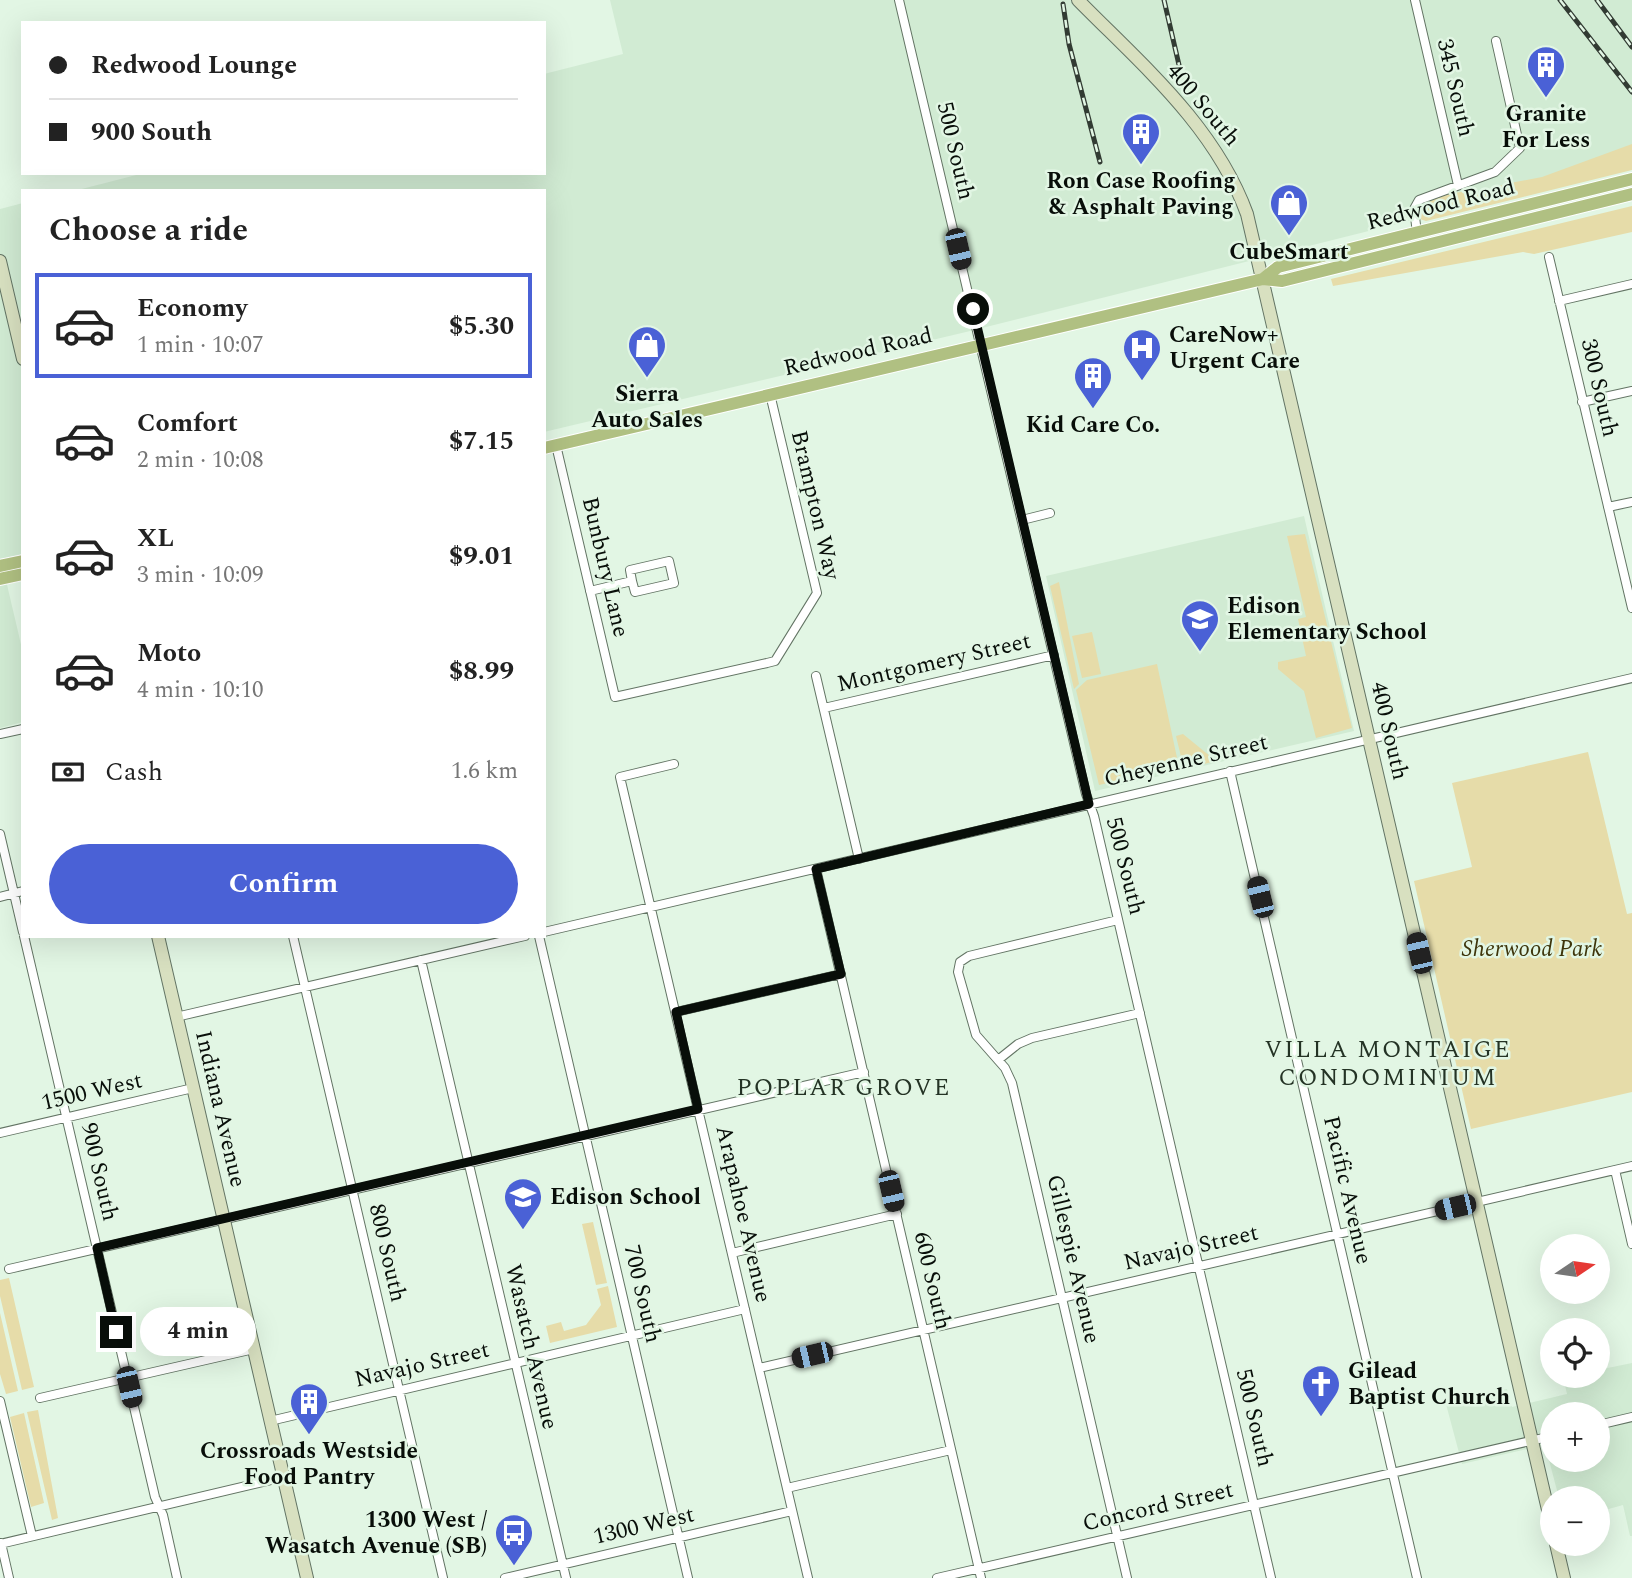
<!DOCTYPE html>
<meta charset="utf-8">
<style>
body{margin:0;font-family:Spectral,serif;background:#f2f2f2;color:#222;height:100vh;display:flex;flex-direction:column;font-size:26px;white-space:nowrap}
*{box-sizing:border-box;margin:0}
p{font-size:23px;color:#767676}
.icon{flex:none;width:38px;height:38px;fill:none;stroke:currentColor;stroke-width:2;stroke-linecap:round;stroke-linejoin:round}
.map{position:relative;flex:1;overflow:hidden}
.sheet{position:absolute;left:21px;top:189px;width:525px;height:749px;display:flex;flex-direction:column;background:#fff;border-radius:0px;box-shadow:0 7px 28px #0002}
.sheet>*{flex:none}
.hud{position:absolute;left:21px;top:21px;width:525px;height:154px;border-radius:0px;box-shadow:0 7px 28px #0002;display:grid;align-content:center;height:154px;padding:0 28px;background:#fff}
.needle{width:46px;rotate:77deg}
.buttons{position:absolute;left:1540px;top:1234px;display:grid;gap:14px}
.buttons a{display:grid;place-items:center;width:70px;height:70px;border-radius:50%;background:#fff;box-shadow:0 7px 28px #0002;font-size:35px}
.end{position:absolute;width:32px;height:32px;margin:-16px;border:9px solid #080e09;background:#fff;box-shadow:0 0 0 4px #fff}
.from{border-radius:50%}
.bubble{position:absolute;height:49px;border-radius:24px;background:#fff;box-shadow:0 7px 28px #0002;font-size:23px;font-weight:700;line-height:49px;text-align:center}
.car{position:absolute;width:21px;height:42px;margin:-21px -10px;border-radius:9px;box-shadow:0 0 5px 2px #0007;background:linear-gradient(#222 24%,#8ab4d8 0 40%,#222 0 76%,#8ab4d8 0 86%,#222 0)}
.hud b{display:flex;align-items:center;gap:24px;height:66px;font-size:26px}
.hud b+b{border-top:2px solid #e0e0e0}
.hud i{width:18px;height:18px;background:#222}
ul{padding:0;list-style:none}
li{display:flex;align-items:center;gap:21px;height:105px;margin:0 14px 10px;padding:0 14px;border:4px solid transparent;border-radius:0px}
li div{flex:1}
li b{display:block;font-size:26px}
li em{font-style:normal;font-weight:700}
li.on{border-color:#4a61d6}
li>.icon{width:63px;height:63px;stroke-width:1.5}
h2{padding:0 28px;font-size:32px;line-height:84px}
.pay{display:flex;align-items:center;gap:18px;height:77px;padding:0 28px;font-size:26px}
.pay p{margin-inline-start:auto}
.cta{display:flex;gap:14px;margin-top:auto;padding:14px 28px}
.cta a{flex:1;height:80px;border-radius:42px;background:#4a61d6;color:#fff;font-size:28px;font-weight:700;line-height:80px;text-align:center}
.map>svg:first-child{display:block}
</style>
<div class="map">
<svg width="1632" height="1578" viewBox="0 0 1632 1578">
<rect width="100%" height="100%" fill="#e2f6e4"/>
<path fill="#d1ebd3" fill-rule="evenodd" d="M610 0H1632V165L966 332 544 432V191H74L144 173H544V74L623 54Z
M23 203V554L1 559 23 653V722L0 728V209Z
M1304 516 1354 731 1095 791 1046 576Z
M1632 1363V1536H1630L1623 1505 1598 1512V1498H1559L1545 1445 1462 1464 1446 1404 1507 1389 1512 1407 1567 1394 1563 1377 1598 1376V1370ZM1552 1414H1598V1460H1552Z"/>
<path fill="#e6dca9" d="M1632 144V170L1426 221 1420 219C1418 197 1453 194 1470 190L1476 195 1505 184 1542 177Z
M1632 206V232L1534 254 1523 252 1333 286 1331 279Z
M1305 534 1352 728 1316 738 1304 691 1278 669V662L1306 656 1298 619 1306 617 1287 536Z
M1059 582 1079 684 1074 689 1050 586Z
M1092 632 1101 674 1082 678 1072 636Z
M1157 664 1179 767 1099 785 1076 690 1087 680Z
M1183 734 1216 761 1184 769 1176 736Z
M1588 752 1627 914 1632 913V1092L1471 1129 1414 881 1472 867 1452 783Z
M593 1222 607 1283 596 1285 582 1224Z
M9 1278 34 1387 22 1390 0 1296V1280Z
M608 1286 617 1327 550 1343 546 1326 561 1322 564 1331 586 1325 601 1305 597 1289Z
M0 1313 18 1391 6 1394 0 1374Z
M38 1410 58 1518 52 1520 27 1412Z
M24 1413 44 1503 31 1507 10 1417Z"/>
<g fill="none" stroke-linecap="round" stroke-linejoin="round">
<defs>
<path id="street" d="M899 0 1086 794 1094 816 1271 1578
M1415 0 1458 185
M1417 233 1414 209 1419 200 1495 172 1520 148 1496 41
M1549 257 1632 608
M1559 301 1632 284
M1582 402 1632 391
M556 445 615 697 767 663 775 661 817 593 770 394
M1608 507 1632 502
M1022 520 1050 513
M590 591 632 581 630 570 669 561 674 583 635 592 632 581
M816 676 859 859
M824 708 1054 655
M0 734 23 729
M674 764 620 777 808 1578
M1230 771 1417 1578
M0 834 23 932
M816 869 981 1578
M0 897 23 891
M1118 920 969 956 960 962 958 972 976 1035 1005 1068 1012 1083 1127 1578
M544 932 1632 678
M24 936 155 1497 163 1515 177 1578
M293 936 443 1578
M539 936 688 1578
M421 960 566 1578
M676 1012 841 974
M176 1017 525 936
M998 1060 1018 1044 1032 1038 1140 1013
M0 1133 193 1088
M1615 1170 1632 1244
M732 1253 897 1214
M9 1269 864 1072
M759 1368 1632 1166
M40 1398 254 1349
M0 1401 32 1536
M270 1421 745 1309
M1598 1425 1632 1417
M787 1488 951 1450
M1 1543 9 1578
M0 1544 284 1477
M505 1578 792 1511
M937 1578 1552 1436"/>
<path id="secondary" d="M1078 0C1142 65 1215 126 1247 214L1552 1527
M0 261 23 359
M158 936 307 1578
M1556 1544 1564 1578"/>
<path id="primary" d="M1263 279 1278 267 1632 179
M544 448 1263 279 1282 281 1632 194
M0 566 23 561
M0 579 23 574"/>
</defs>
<use href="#street" stroke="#637464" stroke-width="10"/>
<use href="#secondary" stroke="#637464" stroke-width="14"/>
<use href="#primary" stroke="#fff" stroke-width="14"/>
<use href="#street" stroke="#fff" stroke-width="8"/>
<use href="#secondary" stroke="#d8e0c0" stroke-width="12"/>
<use href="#primary" stroke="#b0c082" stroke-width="12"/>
<defs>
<path id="rail" d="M1164 0 1179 65
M1560 0 1632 92
M1597 0 1632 47
M1063 4 1069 44 1100 162"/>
</defs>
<use href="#rail" stroke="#323b33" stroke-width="5"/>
<use href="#rail" stroke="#e2f6e4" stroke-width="2.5" stroke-dasharray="8" stroke-linecap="butt"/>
</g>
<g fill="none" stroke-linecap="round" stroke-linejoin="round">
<path stroke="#080e09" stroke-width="9" d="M116 1332 97 1248 698 1109 676 1012 841 974 816 869 1089 804 973 309"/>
</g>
<defs>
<symbol id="building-pin" viewBox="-11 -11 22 30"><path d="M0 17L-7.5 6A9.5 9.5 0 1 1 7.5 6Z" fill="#4a61d6" stroke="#e2f6e4"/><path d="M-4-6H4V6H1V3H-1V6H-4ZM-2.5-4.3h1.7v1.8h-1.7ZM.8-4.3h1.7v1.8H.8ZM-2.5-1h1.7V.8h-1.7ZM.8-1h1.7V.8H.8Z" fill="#fff"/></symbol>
<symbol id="shop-pin" viewBox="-11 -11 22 30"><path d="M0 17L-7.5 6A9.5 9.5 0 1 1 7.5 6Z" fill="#4a61d6" stroke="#e2f6e4"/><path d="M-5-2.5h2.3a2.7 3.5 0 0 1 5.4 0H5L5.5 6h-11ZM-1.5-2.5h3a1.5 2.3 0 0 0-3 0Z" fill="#fff"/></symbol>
<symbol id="hospital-pin" viewBox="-11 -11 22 30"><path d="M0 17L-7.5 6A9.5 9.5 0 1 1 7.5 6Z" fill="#4a61d6" stroke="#e2f6e4"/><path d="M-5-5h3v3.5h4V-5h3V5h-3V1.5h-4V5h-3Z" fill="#fff"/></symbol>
<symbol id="school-pin" viewBox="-11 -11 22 30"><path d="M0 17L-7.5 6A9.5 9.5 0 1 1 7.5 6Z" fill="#4a61d6" stroke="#e2f6e4"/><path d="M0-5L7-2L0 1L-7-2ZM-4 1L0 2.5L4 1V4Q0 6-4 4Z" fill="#fff"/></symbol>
<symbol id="church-pin" viewBox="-11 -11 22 30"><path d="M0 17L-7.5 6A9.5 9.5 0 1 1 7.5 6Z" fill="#4a61d6" stroke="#e2f6e4"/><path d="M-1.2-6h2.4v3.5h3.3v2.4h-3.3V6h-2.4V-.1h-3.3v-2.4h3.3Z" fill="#fff"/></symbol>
<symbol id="bus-pin" viewBox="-11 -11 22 30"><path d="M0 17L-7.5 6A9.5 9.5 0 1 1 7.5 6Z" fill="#4a61d6" stroke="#e2f6e4"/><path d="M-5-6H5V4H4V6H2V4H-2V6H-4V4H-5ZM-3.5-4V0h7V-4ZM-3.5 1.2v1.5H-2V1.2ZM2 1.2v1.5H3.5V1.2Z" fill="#fff"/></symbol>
</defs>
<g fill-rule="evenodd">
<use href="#building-pin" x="1524" y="43" width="44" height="60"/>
<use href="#building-pin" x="1119" y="110" width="44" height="60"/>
<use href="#shop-pin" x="1267" y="181" width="44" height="60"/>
<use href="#shop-pin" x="625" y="323" width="44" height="60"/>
<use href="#hospital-pin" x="1120" y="326" width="44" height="60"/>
<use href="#building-pin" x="1071" y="354" width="44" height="60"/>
<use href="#school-pin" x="1178" y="597" width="44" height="60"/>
<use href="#school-pin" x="501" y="1175" width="44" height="60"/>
<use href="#church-pin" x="1299" y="1362" width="44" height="60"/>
<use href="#building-pin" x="287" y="1380" width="44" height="60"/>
<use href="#bus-pin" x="492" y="1511" width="44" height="60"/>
</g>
<g text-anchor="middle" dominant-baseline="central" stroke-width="5" stroke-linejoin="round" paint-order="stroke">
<g font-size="23" fill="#080e09" stroke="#e2f6e4">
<text transform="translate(1455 88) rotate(77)">345 South</text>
<text transform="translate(1203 105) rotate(50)">400 South</text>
<text transform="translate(955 151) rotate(77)">500 South</text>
<text transform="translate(1441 205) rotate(-14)">Redwood Road</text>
<text transform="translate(858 352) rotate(-13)">Redwood Road</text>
<text transform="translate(1599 388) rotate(77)">300 South</text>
<text transform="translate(815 505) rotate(77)">Brampton Way</text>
<text transform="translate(605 567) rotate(77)">Bunbury Lane</text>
<text transform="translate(934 663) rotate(-13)">Montgomery Street</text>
<text transform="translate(1389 731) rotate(77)">400 South</text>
<text transform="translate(1186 761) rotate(-13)">Cheyenne Street</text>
<text transform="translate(1125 866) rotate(76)">500 South</text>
<text transform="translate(92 1092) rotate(-13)">1500 West</text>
<text transform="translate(220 1109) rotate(77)">Indiana Avenue</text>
<text transform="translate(99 1172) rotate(77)">900 South</text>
<text transform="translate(1347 1190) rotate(77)">Pacific Avenue</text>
<text transform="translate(743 1214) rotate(77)">Arapahoe Avenue</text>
<text transform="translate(1191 1248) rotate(-13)">Navajo Street</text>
<text transform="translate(387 1253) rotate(77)">800 South</text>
<text transform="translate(1073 1259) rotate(77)">Gillespie Avenue</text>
<text transform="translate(932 1281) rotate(77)">600 South</text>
<text transform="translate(642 1294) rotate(77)">700 South</text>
<text transform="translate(531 1347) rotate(77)">Wasatch Avenue</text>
<text transform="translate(422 1365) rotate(-13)">Navajo Street</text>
<text transform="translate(1254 1418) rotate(77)">500 South</text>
<text transform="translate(1158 1507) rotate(-13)">Concord Street</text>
<text transform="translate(644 1526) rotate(-13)">1300 West</text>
</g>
<g font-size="23" font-weight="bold" fill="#080e09" stroke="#e2f6e4">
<text x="1546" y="114">Granite<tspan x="1546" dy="26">For Less</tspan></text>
<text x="1141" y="181">Ron Case Roofing<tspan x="1141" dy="26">&amp; Asphalt Paving</tspan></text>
<text x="1289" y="252">CubeSmart</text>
<text x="1169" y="335" text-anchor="start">CareNow+<tspan x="1169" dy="26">Urgent Care</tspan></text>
<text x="647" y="394">Sierra<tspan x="647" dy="26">Auto Sales</tspan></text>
<text x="1093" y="425">Kid Care Co.</text>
<text x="1227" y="606" text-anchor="start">Edison<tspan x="1227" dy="26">Elementary School</tspan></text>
<text x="550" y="1197" text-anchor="start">Edison School</text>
<text x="1348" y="1371" text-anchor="start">Gilead<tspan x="1348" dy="26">Baptist Church</tspan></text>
<text x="309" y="1451">Crossroads Westside<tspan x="309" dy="26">Food Pantry</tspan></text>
<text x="487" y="1520" text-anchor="end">1300 West /<tspan x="487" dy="26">Wasatch Avenue (SB)</tspan></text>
</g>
<g font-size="23" font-style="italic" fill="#3e350b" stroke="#e2f6e4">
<text x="1532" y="949">Sherwood Park</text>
</g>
<g font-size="24" letter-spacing="2" fill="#243325" stroke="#e2f6e4">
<text x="1388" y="1050">VILLA MONTAIGE<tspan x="1388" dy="28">CONDOMINIUM</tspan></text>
<text x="844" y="1088">POPLAR GROVE</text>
</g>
</g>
</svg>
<div class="buttons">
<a><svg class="needle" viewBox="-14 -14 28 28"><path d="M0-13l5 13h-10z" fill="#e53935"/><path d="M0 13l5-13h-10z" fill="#767676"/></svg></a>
<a><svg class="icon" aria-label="locate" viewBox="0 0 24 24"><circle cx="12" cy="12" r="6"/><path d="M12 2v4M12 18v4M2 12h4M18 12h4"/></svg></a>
<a>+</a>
<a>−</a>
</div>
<i class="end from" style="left:973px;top:309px"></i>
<i class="end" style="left:116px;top:1332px"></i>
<div class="bubble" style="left:140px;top:1307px;width:116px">4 min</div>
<i class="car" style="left:958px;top:249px;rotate:167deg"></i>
<i class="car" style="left:1260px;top:897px;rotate:346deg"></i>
<i class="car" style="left:1419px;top:953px;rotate:347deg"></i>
<i class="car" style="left:891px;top:1191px;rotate:167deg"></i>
<i class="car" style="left:1455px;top:1207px;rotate:257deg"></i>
<i class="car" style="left:812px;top:1355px;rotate:257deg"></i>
<i class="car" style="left:129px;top:1387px;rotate:167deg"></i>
<div class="hud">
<b><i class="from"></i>Redwood Lounge</b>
<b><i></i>900 South</b>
</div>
<section class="sheet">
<h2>Choose a ride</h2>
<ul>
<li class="on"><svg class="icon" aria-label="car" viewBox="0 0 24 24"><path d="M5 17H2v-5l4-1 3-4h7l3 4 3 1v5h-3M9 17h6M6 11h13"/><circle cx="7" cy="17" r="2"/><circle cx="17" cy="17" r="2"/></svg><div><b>Economy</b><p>1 min · 10:07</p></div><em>$5.30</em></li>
<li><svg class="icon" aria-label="car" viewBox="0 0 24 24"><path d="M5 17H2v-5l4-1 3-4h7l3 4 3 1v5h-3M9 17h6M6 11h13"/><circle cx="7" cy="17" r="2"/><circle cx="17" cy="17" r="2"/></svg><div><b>Comfort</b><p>2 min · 10:08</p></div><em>$7.15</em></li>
<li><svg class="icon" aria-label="car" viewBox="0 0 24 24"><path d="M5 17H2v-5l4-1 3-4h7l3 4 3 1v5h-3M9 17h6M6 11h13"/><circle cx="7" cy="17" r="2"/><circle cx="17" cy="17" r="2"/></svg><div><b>XL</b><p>3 min · 10:09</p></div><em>$9.01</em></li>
<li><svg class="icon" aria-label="car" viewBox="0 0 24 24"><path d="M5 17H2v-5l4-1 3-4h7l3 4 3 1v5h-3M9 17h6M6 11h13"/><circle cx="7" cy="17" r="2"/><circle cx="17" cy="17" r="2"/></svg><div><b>Moto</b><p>4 min · 10:10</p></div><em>$8.99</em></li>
</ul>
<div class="pay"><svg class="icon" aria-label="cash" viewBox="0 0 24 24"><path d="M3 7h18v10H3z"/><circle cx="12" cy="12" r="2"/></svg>Cash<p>1.6 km</p></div>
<div class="cta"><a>Confirm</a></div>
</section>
</div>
